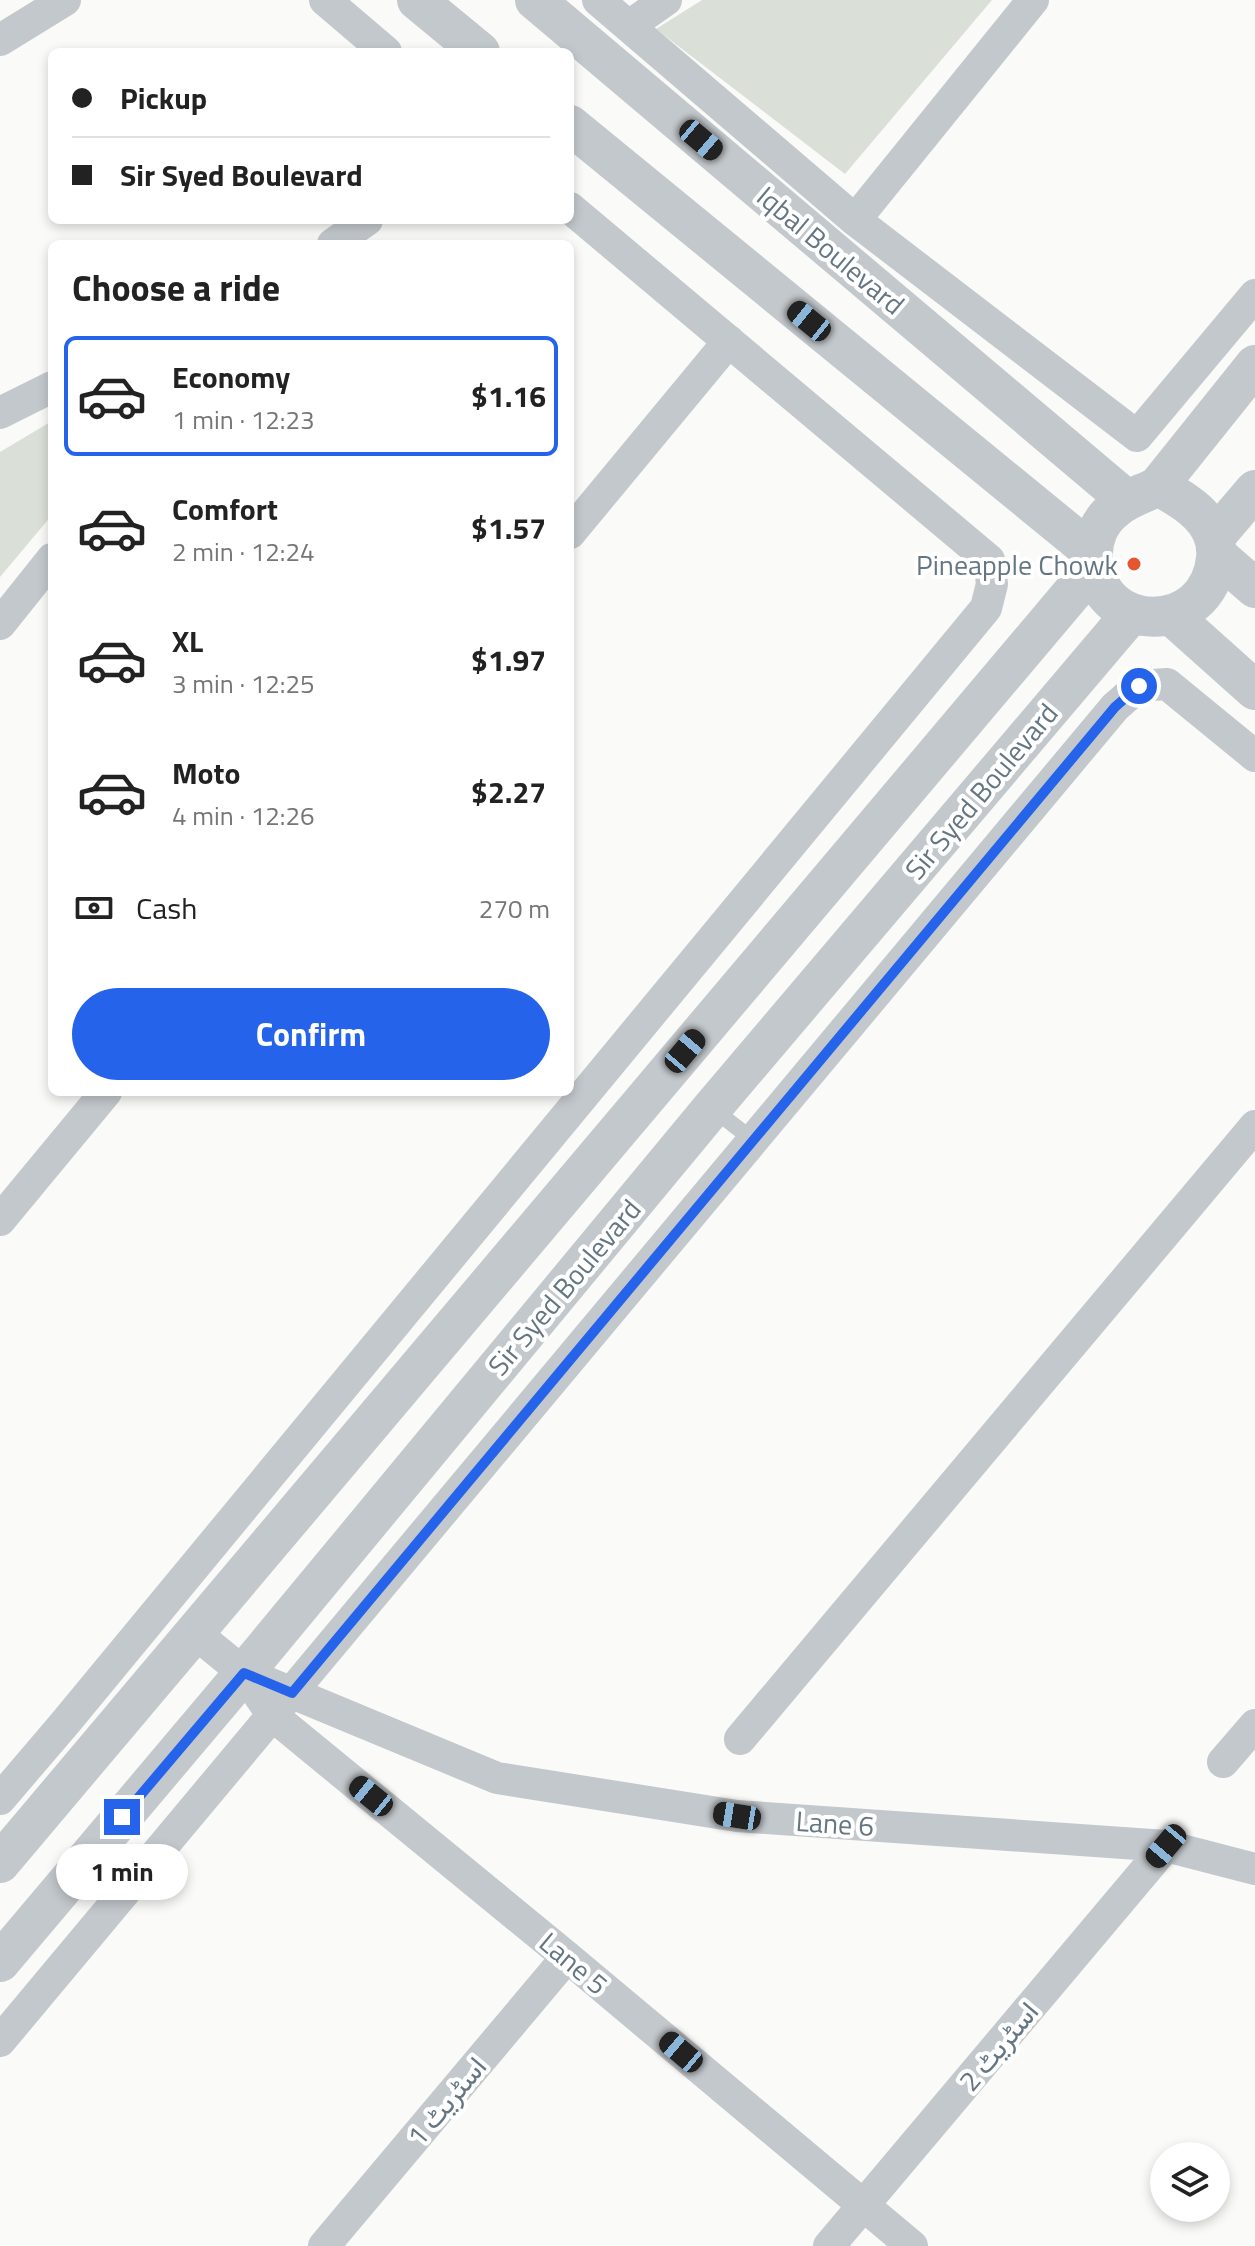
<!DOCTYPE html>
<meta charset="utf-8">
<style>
body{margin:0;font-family:"Titillium Web",Vazirmatn,sans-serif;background:#f2f2f2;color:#222;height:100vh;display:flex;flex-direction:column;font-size:30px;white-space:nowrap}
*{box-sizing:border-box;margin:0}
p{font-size:26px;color:#767676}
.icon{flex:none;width:44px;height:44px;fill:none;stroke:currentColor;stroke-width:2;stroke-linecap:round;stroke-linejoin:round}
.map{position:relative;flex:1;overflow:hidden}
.sheet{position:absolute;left:48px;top:240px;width:526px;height:856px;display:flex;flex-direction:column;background:#fff;border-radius:12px;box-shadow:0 4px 12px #0003}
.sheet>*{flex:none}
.top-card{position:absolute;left:48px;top:48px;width:526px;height:176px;border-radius:12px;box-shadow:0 4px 12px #0003;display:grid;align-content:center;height:176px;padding:0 24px;background:#fff}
.buttons{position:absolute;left:1150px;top:2142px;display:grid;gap:16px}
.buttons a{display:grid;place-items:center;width:80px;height:80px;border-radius:50%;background:#fff;box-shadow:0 4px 12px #0003;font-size:40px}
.end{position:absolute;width:36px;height:36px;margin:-18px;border:10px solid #2563eb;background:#fff;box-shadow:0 0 0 4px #fff}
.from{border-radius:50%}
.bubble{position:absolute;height:56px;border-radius:28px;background:#fff;box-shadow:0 4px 12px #0003;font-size:26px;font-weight:700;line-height:56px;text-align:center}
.car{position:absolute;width:24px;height:48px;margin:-24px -12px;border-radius:10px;box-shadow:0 0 6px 2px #0007;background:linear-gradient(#222 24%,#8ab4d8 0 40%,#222 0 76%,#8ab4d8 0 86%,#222 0)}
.top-card b{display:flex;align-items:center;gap:28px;height:76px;font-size:30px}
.top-card b+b{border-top:2px solid #e0e0e0}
.top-card i{width:20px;height:20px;background:#222}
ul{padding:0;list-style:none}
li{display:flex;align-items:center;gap:24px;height:120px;margin:0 16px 12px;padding:0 8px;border:4px solid transparent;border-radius:12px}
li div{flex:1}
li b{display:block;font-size:30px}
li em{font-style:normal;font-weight:700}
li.selected{border-color:#2563eb}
li>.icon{width:72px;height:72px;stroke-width:1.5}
h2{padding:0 24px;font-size:36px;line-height:96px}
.pay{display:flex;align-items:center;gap:20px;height:88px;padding:0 24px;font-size:30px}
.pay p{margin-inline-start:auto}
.primary-button{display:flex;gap:16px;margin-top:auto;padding:16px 24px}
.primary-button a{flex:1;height:92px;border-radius:48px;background:#2563eb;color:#fff;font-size:32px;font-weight:700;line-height:92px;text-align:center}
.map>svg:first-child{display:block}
</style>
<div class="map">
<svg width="1255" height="2246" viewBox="0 0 1255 2246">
<rect width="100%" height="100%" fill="#fafaf8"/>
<path fill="#dadfd7" d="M702 0H992L845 174 656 29Z
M52 421V515L0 577V452Z"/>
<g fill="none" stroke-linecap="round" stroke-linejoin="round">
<path stroke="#c3c8cc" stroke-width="16" d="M713 1109 753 1140"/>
<path stroke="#c3c8cc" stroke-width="32" d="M325 0 386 52
M598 0 855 220 1137 436 1255 295
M629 26 666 0
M0 40 65 0
M855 220 1033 0
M333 244 367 220
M0 413 52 387
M570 533 729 341
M0 624 52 559
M0 1220 106 1092
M195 1633 244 1673 273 1716 567 1957 912 2246
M244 1673 497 1778 737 1816 1166 1846 1255 1869
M740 1739 1255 1126
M1223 1762 1255 1725
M0 1799 65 1723 986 608 992 584 989 560 570 208
M0 2041 1115 707 1139 686 1167 684 1255 756
M324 2246 567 1957
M829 2246 1166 1846"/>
<path stroke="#c3c8cc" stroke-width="40" d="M417 0 480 52
M535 0 1127 500
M570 125 1092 552
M1158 486C1186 501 1220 521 1216 558 1209 636 1097 637 1093 557 1092 539 1100 520 1115 509 1127 498 1144 494 1158 486Z
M1158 486 1255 365
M1214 538 1255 490
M1217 555 1255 588
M1171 615 1255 690
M0 1863 1094 567
M0 1962 244 1673 712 1108 1131 614"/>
</g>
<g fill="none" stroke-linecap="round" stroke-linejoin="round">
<path stroke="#2563eb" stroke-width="10" d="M122 1817 244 1673 292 1693 1095 731 1115 707 1139 686"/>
</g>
<circle fill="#e4572e" stroke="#fff" stroke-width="3" cx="1134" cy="564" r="8"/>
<g text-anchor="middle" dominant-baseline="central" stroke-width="8" stroke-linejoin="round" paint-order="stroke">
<g font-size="28" fill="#657683" stroke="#fff">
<text transform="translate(831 250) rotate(40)">Iqbal Boulevard</text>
<text transform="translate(981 791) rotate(-50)">Sir Syed Boulevard</text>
<text transform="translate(564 1287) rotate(-50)">Sir Syed Boulevard</text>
<text transform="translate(835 1823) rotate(4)">Lane 6</text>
<text transform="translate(574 1963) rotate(40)">Lane 5</text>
<text transform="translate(998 2046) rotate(-50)">اسٹریٹ 2</text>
<text transform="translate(446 2101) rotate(-50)">اسٹریٹ 1</text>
</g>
<g font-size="28" fill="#657683" stroke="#fff" text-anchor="end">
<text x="1118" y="564">Pineapple Chowk</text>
</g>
</g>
</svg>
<div class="buttons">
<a><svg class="icon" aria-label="layers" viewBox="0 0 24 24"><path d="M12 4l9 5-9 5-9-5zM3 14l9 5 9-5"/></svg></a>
</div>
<i class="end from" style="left:1139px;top:686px"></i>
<i class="end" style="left:122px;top:1817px"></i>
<div class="bubble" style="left:56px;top:1844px;width:132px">1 min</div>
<i class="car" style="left:701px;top:140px;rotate:130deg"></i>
<i class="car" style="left:809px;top:321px;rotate:309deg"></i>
<i class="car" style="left:685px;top:1051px;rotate:40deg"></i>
<i class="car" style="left:371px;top:1796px;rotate:309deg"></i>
<i class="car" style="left:737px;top:1816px;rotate:279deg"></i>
<i class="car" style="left:1166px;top:1846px;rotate:220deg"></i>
<i class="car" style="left:681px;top:2052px;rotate:310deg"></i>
<div class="top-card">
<b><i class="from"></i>Pickup</b>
<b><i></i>Sir Syed Boulevard</b>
</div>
<section class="sheet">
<h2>Choose a ride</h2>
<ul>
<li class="selected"><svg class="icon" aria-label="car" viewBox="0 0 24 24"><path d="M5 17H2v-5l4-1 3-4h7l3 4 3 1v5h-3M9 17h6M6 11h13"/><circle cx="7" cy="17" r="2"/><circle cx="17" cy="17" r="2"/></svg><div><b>Economy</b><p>1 min · 12:23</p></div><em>$1.16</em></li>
<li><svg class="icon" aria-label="car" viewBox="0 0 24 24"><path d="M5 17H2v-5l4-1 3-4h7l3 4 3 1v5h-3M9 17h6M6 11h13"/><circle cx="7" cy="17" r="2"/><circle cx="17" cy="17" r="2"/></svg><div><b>Comfort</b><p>2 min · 12:24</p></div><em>$1.57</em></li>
<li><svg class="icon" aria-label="car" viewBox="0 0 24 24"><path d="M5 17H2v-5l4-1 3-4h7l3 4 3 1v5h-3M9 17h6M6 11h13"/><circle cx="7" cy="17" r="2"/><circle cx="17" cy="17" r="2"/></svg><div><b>XL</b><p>3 min · 12:25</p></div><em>$1.97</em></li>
<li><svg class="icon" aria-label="car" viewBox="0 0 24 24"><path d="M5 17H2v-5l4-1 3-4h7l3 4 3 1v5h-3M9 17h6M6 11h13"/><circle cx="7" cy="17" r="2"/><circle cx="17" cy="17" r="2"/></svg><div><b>Moto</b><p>4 min · 12:26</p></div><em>$2.27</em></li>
</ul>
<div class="pay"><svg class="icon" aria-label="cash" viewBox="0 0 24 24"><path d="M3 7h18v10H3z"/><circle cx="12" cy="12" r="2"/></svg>Cash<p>270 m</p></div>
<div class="primary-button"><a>Confirm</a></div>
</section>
</div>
